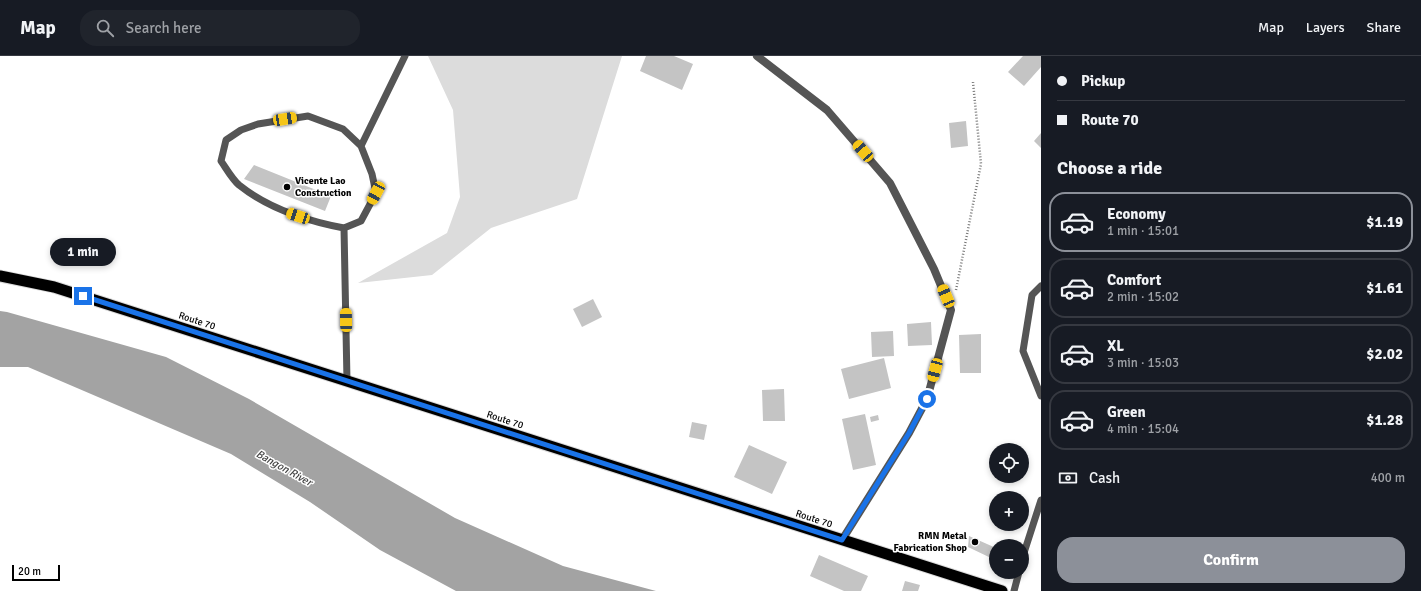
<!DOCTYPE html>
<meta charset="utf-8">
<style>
body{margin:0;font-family:Signika,sans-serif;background:#20242c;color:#f1f3f6;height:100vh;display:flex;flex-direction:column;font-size:15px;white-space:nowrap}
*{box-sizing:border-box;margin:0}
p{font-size:13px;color:#9ea1a6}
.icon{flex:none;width:22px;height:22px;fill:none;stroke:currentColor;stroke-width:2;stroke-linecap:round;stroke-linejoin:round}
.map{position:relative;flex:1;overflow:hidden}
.sheet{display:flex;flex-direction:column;background:#171b24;width:380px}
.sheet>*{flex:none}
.hud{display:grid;align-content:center;height:88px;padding:0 16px;background:#171b24}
.fabs{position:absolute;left:989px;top:387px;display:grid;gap:8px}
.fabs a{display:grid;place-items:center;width:40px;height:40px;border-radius:50%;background:#171b24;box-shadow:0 2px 6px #0003;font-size:20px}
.scale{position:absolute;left:12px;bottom:10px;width:48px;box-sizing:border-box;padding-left:4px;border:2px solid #000;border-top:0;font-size:11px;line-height:14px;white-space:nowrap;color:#000;-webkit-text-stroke:3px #fff;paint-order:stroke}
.end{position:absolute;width:18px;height:18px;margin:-9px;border:5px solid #1a73e8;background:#fff;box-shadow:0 0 0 2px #fff}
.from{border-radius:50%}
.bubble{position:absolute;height:28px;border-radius:14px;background:#171b24;box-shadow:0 2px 6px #0003;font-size:13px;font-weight:700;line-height:28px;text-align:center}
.car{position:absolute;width:12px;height:24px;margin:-12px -6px;border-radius:5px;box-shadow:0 0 3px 1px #0007;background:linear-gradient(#f5c518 24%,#345 0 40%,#f5c518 0 76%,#345 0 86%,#f5c518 0)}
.hud b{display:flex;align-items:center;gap:14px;height:38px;font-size:15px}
.hud b+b{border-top:1px solid #363941}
.hud i{width:10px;height:10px;background:#f1f3f6}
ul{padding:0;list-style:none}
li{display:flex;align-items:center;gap:12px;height:60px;margin:0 8px 6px;padding:0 8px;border:2px solid #363941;border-radius:16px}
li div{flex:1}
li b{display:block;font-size:15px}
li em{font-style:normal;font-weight:700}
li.selected{border-color:#8c9099}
li>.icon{width:36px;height:36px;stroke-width:1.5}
h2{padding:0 16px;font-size:18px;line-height:48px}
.pay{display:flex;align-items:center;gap:10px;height:44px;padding:0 16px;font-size:15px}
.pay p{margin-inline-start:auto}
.primary-button{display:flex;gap:8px;margin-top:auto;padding:8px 16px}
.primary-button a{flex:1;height:46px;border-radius:16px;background:#8c9099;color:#fff;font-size:16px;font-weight:700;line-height:46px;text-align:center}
header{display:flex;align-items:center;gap:24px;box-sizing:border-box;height:56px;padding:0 20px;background:#171b24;border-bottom:1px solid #363941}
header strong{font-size:19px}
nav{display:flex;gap:22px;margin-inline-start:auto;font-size:14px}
.search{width:280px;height:36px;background:#20242c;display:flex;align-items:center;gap:10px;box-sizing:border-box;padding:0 14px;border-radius:16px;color:#9ea1a6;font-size:15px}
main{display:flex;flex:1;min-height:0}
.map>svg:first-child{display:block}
</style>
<header>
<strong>Map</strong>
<div class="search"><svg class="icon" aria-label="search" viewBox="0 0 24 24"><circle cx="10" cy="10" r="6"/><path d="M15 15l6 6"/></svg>Search here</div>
<nav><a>Map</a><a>Layers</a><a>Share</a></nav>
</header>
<main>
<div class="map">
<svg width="1041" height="535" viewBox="0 0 1041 535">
<rect width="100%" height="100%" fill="#fff"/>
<path fill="#dcdcdc" d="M428 0H622L577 143 491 172 432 219 358 227 447 177 460 141 453 54Z"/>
<path fill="#a3a3a3" d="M0 255 7 256 166 301 249 343 455 462 563 510 656 535H456L380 494 310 446 231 398 28 311H0Z"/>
<path fill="#c4c4c4" d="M646 0H674L693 8 682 34 640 15Z
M1023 0H1041V11L1024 30 1008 16Z
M966 65 968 90 951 92 949 67Z
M1041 77V92L1034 85Z
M254 109 331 140 325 155 244 123Z
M593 243 602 261 582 271 573 253Z
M931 266 932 289 908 290 907 268Z
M893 275 894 300 872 301 871 276Z
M981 278V317H960L959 279Z
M884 302 891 332 849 343 841 313Z
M784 333 785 365H763L762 334Z
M865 358 876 409 853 414 842 363Z
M878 359 879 364 871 366 870 361Z
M692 366 707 369 704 384 689 381Z
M749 389 787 406 772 438 734 421Z
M969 480 996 492 991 502 968 491Z
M819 499 868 520 861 535H844L810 520Z
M905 525 920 529 918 535H902Z"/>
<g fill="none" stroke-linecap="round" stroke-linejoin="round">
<defs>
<path id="trunk" d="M0 220 54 231 1002 535"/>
</defs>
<use href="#trunk" stroke="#dbdbdb" stroke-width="13"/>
<path stroke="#777" stroke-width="2.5" stroke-dasharray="1 2" stroke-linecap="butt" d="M956 234 981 108 973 26"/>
<path stroke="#555" stroke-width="7" d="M361 90 405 0
M344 172C307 165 269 153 239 129 232 123 226 112 221 105L226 84 241 74 258 68 308 60 343 73 361 90 372 118 376 137 361 165 344 172 347 325
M1041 230 1032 239 1023 295 1041 340
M1022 503 1041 444
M1014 535 1019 516"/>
<path stroke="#555" stroke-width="8" d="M757 0 827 54 890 127 934 213 951 254 927 343 909 377 842 484"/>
<use href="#trunk" stroke="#000" stroke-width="11"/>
</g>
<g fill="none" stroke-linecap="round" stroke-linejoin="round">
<path stroke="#1a73e8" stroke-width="5" d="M83 240 842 484 909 377 927 343"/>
</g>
<g fill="#000" stroke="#fff" stroke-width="1.5">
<circle cx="287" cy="131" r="4"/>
<circle cx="975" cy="486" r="4"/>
</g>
<g text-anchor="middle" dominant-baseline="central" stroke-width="3" stroke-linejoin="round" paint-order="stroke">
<g font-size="10" font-weight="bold" fill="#000" stroke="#fff" text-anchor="start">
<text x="295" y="125">Vicente Lao<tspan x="295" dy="12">Construction</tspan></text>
<text x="967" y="480" text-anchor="end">RMN Metal<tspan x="967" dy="12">Fabrication Shop</tspan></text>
</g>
<g font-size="10" fill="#000" stroke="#fff">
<text transform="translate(197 265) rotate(18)">Route 70</text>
<text transform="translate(505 364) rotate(18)">Route 70</text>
<text transform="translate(814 463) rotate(18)">Route 70</text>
</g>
<g font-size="11" font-style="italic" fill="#444" stroke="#fff">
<text transform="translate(284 412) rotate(29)">Bangon River</text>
</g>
</g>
</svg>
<div class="fabs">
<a><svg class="icon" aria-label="locate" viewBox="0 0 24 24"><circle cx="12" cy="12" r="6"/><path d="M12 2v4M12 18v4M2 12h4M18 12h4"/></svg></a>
<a>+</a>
<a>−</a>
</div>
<div class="scale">20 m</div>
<i class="end from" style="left:927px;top:343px"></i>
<i class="end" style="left:83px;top:240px"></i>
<div class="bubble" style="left:50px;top:182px;width:66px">1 min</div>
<i class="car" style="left:285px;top:63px;rotate:81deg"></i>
<i class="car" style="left:863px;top:95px;rotate:319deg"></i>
<i class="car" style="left:376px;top:137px;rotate:208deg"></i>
<i class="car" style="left:298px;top:160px;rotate:288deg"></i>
<i class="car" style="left:946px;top:240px;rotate:337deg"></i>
<i class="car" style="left:346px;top:264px;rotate:359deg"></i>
<i class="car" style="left:935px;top:314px;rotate:195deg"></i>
</div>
<section class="sheet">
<div class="hud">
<b><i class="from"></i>Pickup</b>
<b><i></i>Route 70</b>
</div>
<h2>Choose a ride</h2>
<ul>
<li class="selected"><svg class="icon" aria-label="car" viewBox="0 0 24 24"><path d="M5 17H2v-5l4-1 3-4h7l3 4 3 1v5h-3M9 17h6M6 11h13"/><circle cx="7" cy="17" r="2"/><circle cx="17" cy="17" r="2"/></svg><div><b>Economy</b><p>1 min · 15:01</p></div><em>$1.19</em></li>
<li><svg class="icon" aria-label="car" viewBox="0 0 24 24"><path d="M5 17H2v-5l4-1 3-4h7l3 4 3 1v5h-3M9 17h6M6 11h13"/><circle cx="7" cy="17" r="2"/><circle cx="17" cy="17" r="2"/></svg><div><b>Comfort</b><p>2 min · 15:02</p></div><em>$1.61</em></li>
<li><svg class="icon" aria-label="car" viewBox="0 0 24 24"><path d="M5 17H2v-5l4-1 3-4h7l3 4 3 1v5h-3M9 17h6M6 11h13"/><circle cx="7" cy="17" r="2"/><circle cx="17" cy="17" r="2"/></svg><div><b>XL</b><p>3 min · 15:03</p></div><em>$2.02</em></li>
<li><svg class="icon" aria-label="car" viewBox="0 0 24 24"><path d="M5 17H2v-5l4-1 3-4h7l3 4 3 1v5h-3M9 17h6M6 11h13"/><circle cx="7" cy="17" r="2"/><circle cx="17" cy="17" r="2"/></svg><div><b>Green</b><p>4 min · 15:04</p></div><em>$1.28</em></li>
</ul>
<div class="pay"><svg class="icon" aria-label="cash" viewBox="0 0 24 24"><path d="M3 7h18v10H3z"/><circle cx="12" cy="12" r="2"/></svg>Cash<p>400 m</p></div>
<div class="primary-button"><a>Confirm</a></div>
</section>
</main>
